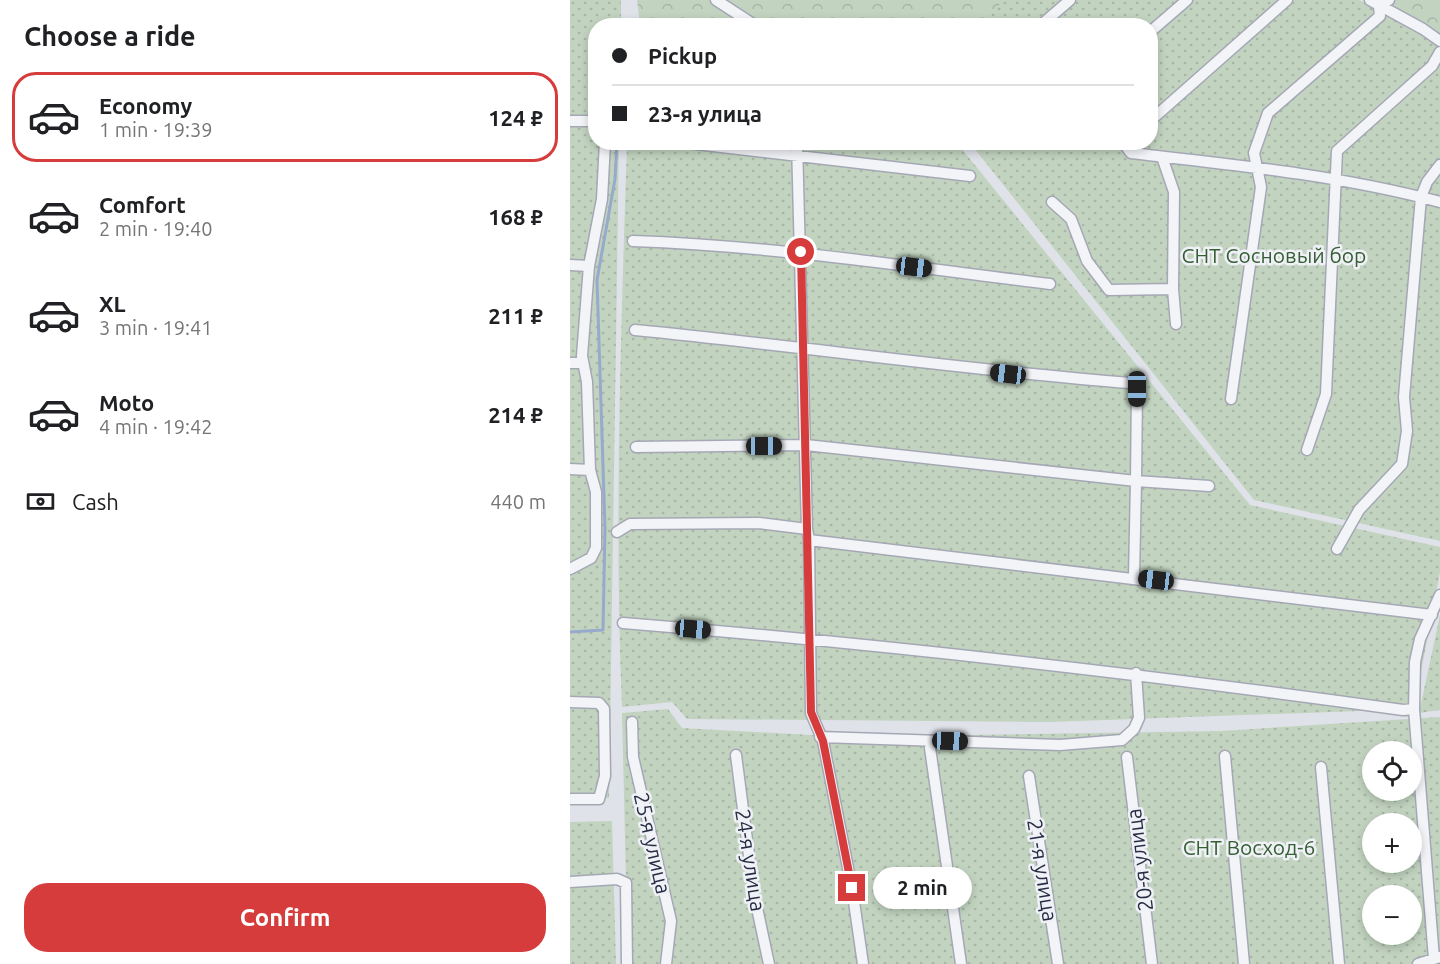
<!DOCTYPE html>
<meta charset="utf-8">
<style>
body{margin:0;font-family:Ubuntu,sans-serif;background:#f2f2f2;color:#202124;height:100vh;display:flex;flex-direction:column;font-size:22px;white-space:nowrap}
*{box-sizing:border-box;margin:0}
p{font-size:20px;color:#757577}
.icon{flex:none;width:33px;height:33px;fill:none;stroke:currentColor;stroke-width:2;stroke-linecap:round;stroke-linejoin:round}
.map{position:relative;flex:1;overflow:hidden}
.sheet{display:flex;flex-direction:column;background:#fff;width:570px}
.sheet>*{flex:none}
.top-card{position:absolute;left:18px;top:18px;width:570px;height:132px;border-radius:24px;box-shadow:0 3px 9px #0003;display:grid;align-content:center;height:132px;padding:0 24px;background:#fff}
.buttons{position:absolute;left:792px;top:741px;display:grid;gap:12px}
.buttons a{display:grid;place-items:center;width:60px;height:60px;border-radius:50%;background:#fff;box-shadow:0 3px 9px #0003;font-size:30px}
.end{position:absolute;width:27px;height:27px;margin:-14px;border:8px solid #d73c3c;background:#fff;box-shadow:0 0 0 3px #fff}
.from{border-radius:50%}
.bubble{position:absolute;height:42px;border-radius:21px;background:#fff;box-shadow:0 3px 9px #0003;font-size:20px;font-weight:700;line-height:42px;text-align:center}
.car{position:absolute;width:18px;height:36px;margin:-18px -9px;border-radius:8px;box-shadow:0 0 4px 2px #0007;background:linear-gradient(#222 24%,#8ab4d8 0 40%,#222 0 76%,#8ab4d8 0 86%,#222 0)}
.top-card b{display:flex;align-items:center;gap:21px;height:57px;font-size:22px}
.top-card b+b{border-top:2px solid #e0e0e0}
.top-card i{width:15px;height:15px;background:#202124}
ul{padding:0;list-style:none}
li{display:flex;align-items:center;gap:18px;height:90px;margin:0 12px 9px;padding:0 12px;border:3px solid transparent;border-radius:24px}
li div{flex:1}
li b{display:block;font-size:22px}
li em{font-style:normal;font-weight:700}
li.active{border-color:#d73c3c}
li>.icon{width:54px;height:54px;stroke-width:1.5}
h2{padding:0 24px;font-size:27px;line-height:72px}
.pay{display:flex;align-items:center;gap:15px;height:66px;padding:0 24px;font-size:22px}
.pay p{margin-inline-start:auto}
.primary-button{display:flex;gap:12px;margin-top:auto;padding:12px 24px}
.primary-button a{flex:1;height:69px;border-radius:24px;background:#d73c3c;color:#fff;font-size:24px;font-weight:700;line-height:69px;text-align:center}
main{display:flex;flex:1;min-height:0}
.map>svg:first-child{display:block}
</style>
<main>
<section class="sheet">
<h2>Choose a ride</h2>
<ul>
<li class="active"><svg class="icon" aria-label="car" viewBox="0 0 24 24"><path d="M5 17H2v-5l4-1 3-4h7l3 4 3 1v5h-3M9 17h6M6 11h13"/><circle cx="7" cy="17" r="2"/><circle cx="17" cy="17" r="2"/></svg><div><b>Economy</b><p>1 min · 19:39</p></div><em>124 ₽</em></li>
<li><svg class="icon" aria-label="car" viewBox="0 0 24 24"><path d="M5 17H2v-5l4-1 3-4h7l3 4 3 1v5h-3M9 17h6M6 11h13"/><circle cx="7" cy="17" r="2"/><circle cx="17" cy="17" r="2"/></svg><div><b>Comfort</b><p>2 min · 19:40</p></div><em>168 ₽</em></li>
<li><svg class="icon" aria-label="car" viewBox="0 0 24 24"><path d="M5 17H2v-5l4-1 3-4h7l3 4 3 1v5h-3M9 17h6M6 11h13"/><circle cx="7" cy="17" r="2"/><circle cx="17" cy="17" r="2"/></svg><div><b>XL</b><p>3 min · 19:41</p></div><em>211 ₽</em></li>
<li><svg class="icon" aria-label="car" viewBox="0 0 24 24"><path d="M5 17H2v-5l4-1 3-4h7l3 4 3 1v5h-3M9 17h6M6 11h13"/><circle cx="7" cy="17" r="2"/><circle cx="17" cy="17" r="2"/></svg><div><b>Moto</b><p>4 min · 19:42</p></div><em>214 ₽</em></li>
</ul>
<div class="pay"><svg class="icon" aria-label="cash" viewBox="0 0 24 24"><path d="M3 7h18v10H3z"/><circle cx="12" cy="12" r="2"/></svg>Cash<p>440 m</p></div>
<div class="primary-button"><a>Confirm</a></div>
</section>
<div class="map">
<svg width="870" height="964" viewBox="0 0 870 964">
<defs>
<pattern id="forest-crowns" width="20" height="18" patternUnits="userSpaceOnUse" patternTransform="scale(1.5)"><rect width="20" height="18" fill="#c2d4c0"/><path d="M2 6a3 3 0 1 1 6 0M12 15a3 3 0 1 1 6 0" fill="none" stroke="#a7b6a6"/></pattern>
<pattern id="garden-dots" width="8" height="8" patternUnits="userSpaceOnUse" patternTransform="scale(1.5)"><rect width="8" height="8" fill="#c2d4c0"/><path d="M2 2h.1M6 6h.1" fill="none" stroke="#a7b6a6" stroke-width="1.8" stroke-linecap="round"/></pattern>
</defs>
<rect width="100%" height="100%" fill="#e0e2ea"/>
<path fill="url(#forest-crowns)" d="M67 0H439L415 26 70 25Z
M821 0H870V36L827 13Z"/>
<path fill="url(#garden-dots)" fill-rule="evenodd" d="M0 0H51V25L26 26V142L49 143 39 798H0Z
M435 0H789L870 36V541L684 500 400 143 580 142V26L405 25Z
M57 143H387L680 505 870 547V572L844 709 481 722 117 719 102 702 52 707C44 519 51 331 57 143Z
M870 615V710L849 713Z
M98 709 112 728 277 737 651 731 870 717V964H58L52 713ZM802 752H842V790H802ZM802 824H842V862H802ZM802 896H842V934H802Z
M42 821 46 964H0V822Z"/>
<g fill="none" stroke-linecap="round" stroke-linejoin="round">
<path stroke="#98aacc" stroke-width="3" d="M0 632 33 630 35 528 27 280 45 179 47 142"/>
<defs>
<path id="minor" d="M146 0 186 26
M800 0 853 29 870 41
M470 26 500 0
M580 32 617 0
M0 121H26
M580 121 717 0
M109 142 400 176
M227 142 237 529 239 540 241 713 253 741 282 888 293 964
M557 142 555 145 561 153C666 165 768 175 870 202
M592 157 604 192 603 289 606 324
M482 202 501 219 517 261 539 290 603 289
M63 241C203 246 341 267 480 284
M0 265 19 266
M65 330C230 346 394 370 560 383L567 389 566 481 639 486
M0 363H13
M661 399 691 187 684 153 698 113 810 16 809 7 819 0
M66 447 236 445 566 481 564 578
M737 450 756 394 767 151 862 66 870 52
M0 469 20 470
M47 532 60 524 189 523 237 529
M239 540 862 615
M767 549 789 510 832 464 837 431 834 397 851 197 857 182 870 165
M0 569 21 558 26 548V492L20 470 17 382 12 356 19 266 32 199 35 142
M53 623C314 644 573 674 833 710L844 709
M0 702 29 703 34 709 35 776 29 799H0
M62 722 63 757 101 921 96 964
M250 737 490 745 552 740 564 729 569 718 566 673
M360 748 391 964
M166 755 184 894 199 964
M655 756 674 964
M557 757 582 964
M751 767 769 964
M459 776 488 964
M0 882 47 879 56 883 57 964
M864 959 844 709 845 662 850 639 870 595
M848 964 870 957"/>
</defs>
<use href="#minor" stroke="#a5a8b4" stroke-width="13"/>
<use href="#minor" stroke="#f3f4f8" stroke-width="10"/>
</g>
<g fill="none" stroke-linecap="round" stroke-linejoin="round">
<path stroke="#d73c3c" stroke-width="8" d="M231 252 241 712 253 741 282 888"/>
</g>
<g text-anchor="middle" dominant-baseline="central" stroke-width="5" stroke-linejoin="round" paint-order="stroke">
<g font-size="21" fill="#355f33" stroke="#eff1f7">
<text x="704" y="255">СНТ Сосновый бор</text>
<text x="679" y="847">СНТ Восход-6</text>
</g>
<g font-size="21" fill="#272d42" stroke="#eff1f7">
<text transform="translate(83 843) rotate(77)">25-я улица</text>
<text transform="translate(181 860) rotate(81)">24-я улица</text>
<text transform="translate(569 860) rotate(-97)">20-я улица</text>
<text transform="translate(473 870) rotate(81)">21-я улица</text>
</g>
</g>
</svg>
<div class="buttons">
<a><svg class="icon" aria-label="locate" viewBox="0 0 24 24"><circle cx="12" cy="12" r="6"/><path d="M12 2v4M12 18v4M2 12h4M18 12h4"/></svg></a>
<a>+</a>
<a>−</a>
</div>
<i class="end from" style="left:231px;top:252px"></i>
<i class="end" style="left:282px;top:888px"></i>
<div class="bubble" style="left:303px;top:867px;width:99px">2 min</div>
<i class="car" style="left:344px;top:267px;rotate:97deg"></i>
<i class="car" style="left:438px;top:374px;rotate:277deg"></i>
<i class="car" style="left:567px;top:389px;rotate:180deg"></i>
<i class="car" style="left:194px;top:446px;rotate:90deg"></i>
<i class="car" style="left:586px;top:580px;rotate:277deg"></i>
<i class="car" style="left:123px;top:629px;rotate:95deg"></i>
<i class="car" style="left:380px;top:741px;rotate:92deg"></i>
<div class="top-card">
<b><i class="from"></i>Pickup</b>
<b><i></i>23-я улица</b>
</div>
</div>
</main>
